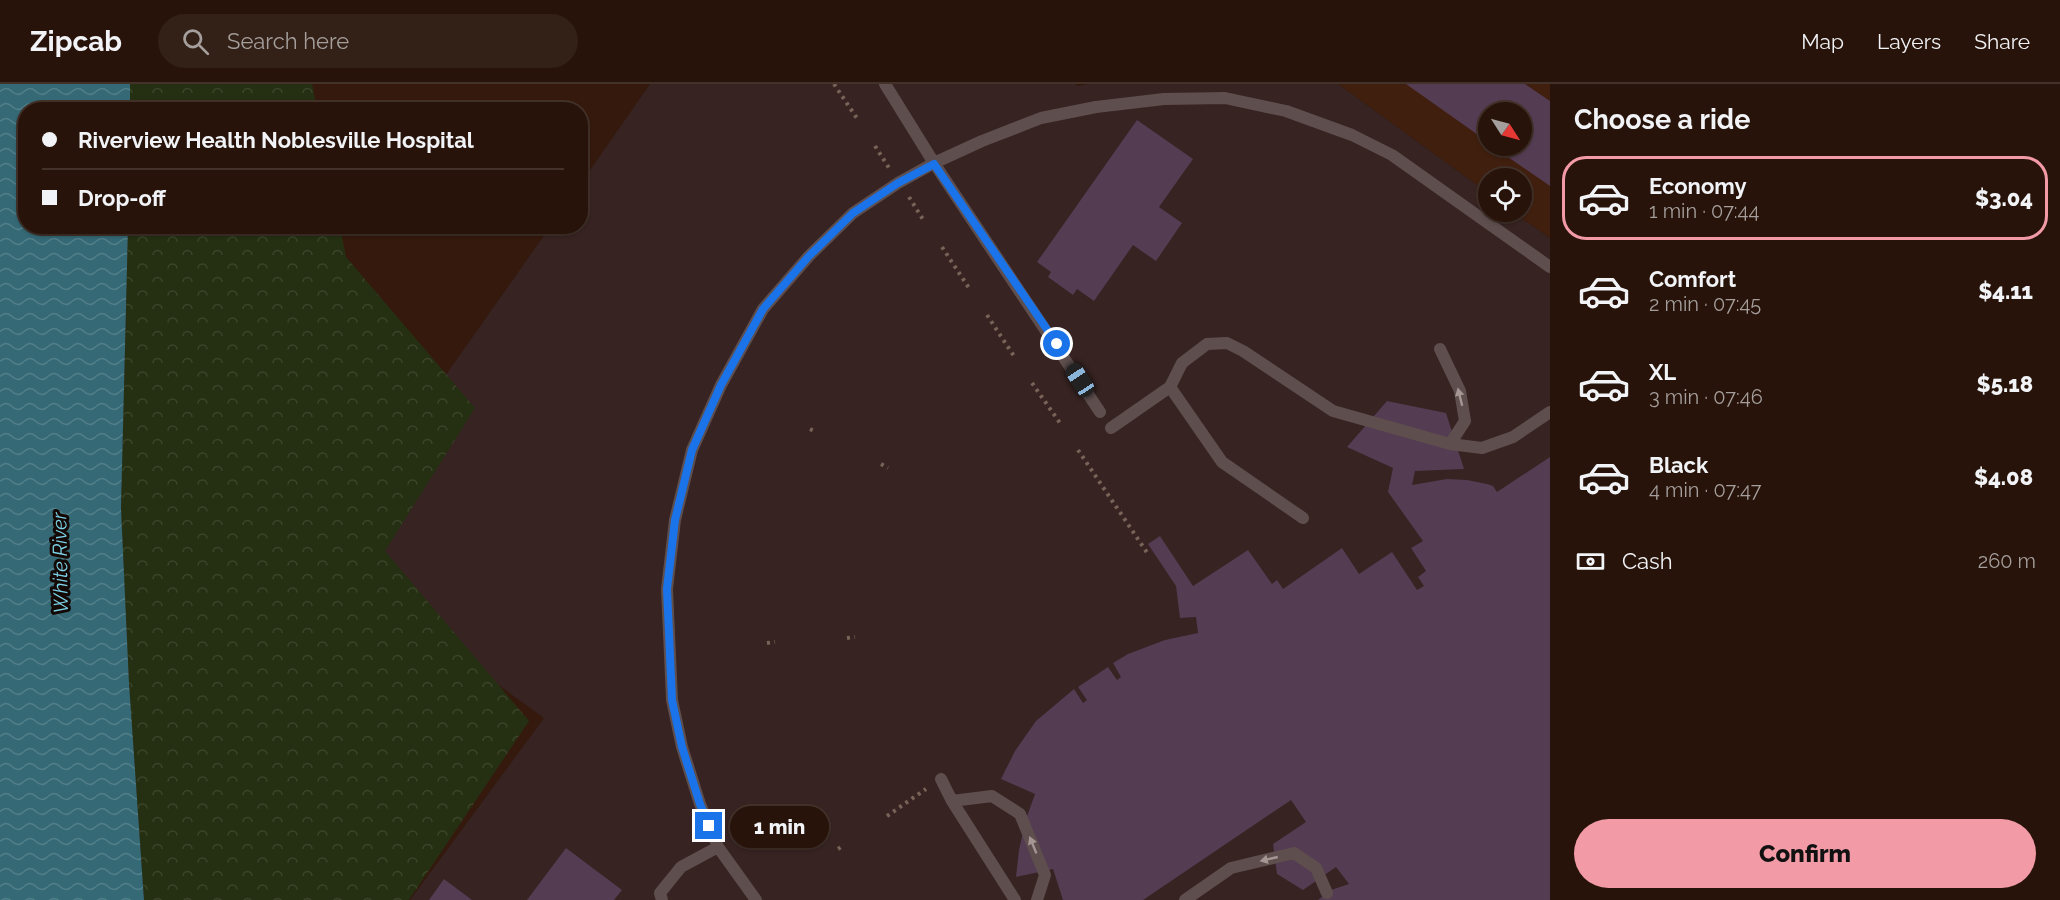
<!DOCTYPE html>
<meta charset="utf-8">
<style>
body{margin:0;font-family:Raleway,sans-serif;background:#332017;color:#f1f3f6;height:100vh;display:flex;flex-direction:column;font-size:22px;white-space:nowrap}
*{box-sizing:border-box;margin:0}
p{font-size:20px;color:#a49e9c}
.icon{flex:none;width:33px;height:33px;fill:none;stroke:currentColor;stroke-width:2;stroke-linecap:round;stroke-linejoin:round}
.map{position:relative;flex:1;overflow:hidden}
.drawer{display:flex;flex-direction:column;background:#271309;width:510px}
.drawer>*{flex:none}
.banner{position:absolute;left:18px;top:18px;width:570px;height:132px;border-radius:24px;box-shadow:0 2px 4px #0004,0 0 0 2px #43322a;display:grid;align-content:center;height:132px;padding:0 24px;background:#271309}
.needle{width:39px;rotate:126deg}
.controls{position:absolute;left:1478px;top:18px;display:grid;gap:12px}
.controls a{display:grid;place-items:center;width:54px;height:54px;border-radius:50%;background:#271309;box-shadow:0 2px 4px #0004,0 0 0 2px #43322a;font-size:30px}
.end{position:absolute;width:27px;height:27px;margin:-14px;border:8px solid #1a73e8;background:#fff;box-shadow:0 0 0 3px #fff}
.from{border-radius:50%}
.bubble{position:absolute;height:42px;border-radius:21px;background:#271309;box-shadow:0 2px 4px #0004,0 0 0 2px #43322a;font-size:20px;font-weight:800;line-height:42px;text-align:center}
.car{position:absolute;width:18px;height:36px;margin:-18px -9px;border-radius:8px;box-shadow:0 0 4px 2px #0007;background:linear-gradient(#222 24%,#8ab4d8 0 40%,#222 0 76%,#8ab4d8 0 86%,#222 0)}
.banner b{display:flex;align-items:center;gap:21px;height:57px;font-size:22px}
.banner b+b{border-top:2px solid #43322a}
.banner i{width:15px;height:15px;background:#f1f3f6}
ul{padding:0;list-style:none}
li{display:flex;align-items:center;gap:18px;height:84px;margin:0 12px 9px;padding:0 12px;border:3px solid transparent;border-radius:24px}
li div{flex:1}
li b{display:block;font-size:22px}
li em{font-style:normal;font-weight:800}
li.active{border-color:#f39aa7}
li>.icon{width:54px;height:54px;stroke-width:1.5}
h2{padding:0 24px;font-size:27px;line-height:72px}
.pay{display:flex;align-items:center;gap:15px;height:66px;padding:0 24px;font-size:22px}
.pay p{margin-inline-start:auto}
.action{display:flex;gap:12px;margin-top:auto;padding:12px 24px}
.action a{flex:1;height:69px;border-radius:36px;background:#f39aa7;color:#111;font-size:24px;font-weight:800;line-height:69px;text-align:center}
header{display:flex;align-items:center;gap:36px;box-sizing:border-box;height:84px;padding:0 30px;background:#271309;border-bottom:2px solid #43322a}
header strong{font-size:28px}
nav{display:flex;gap:33px;margin-inline-start:auto;font-size:21px}
.search{width:420px;height:54px;background:#332017;display:flex;align-items:center;gap:15px;box-sizing:border-box;padding:0 21px;border-radius:33px;color:#a49e9c;font-size:22px}
main{display:flex;flex:1;min-height:0}
.map>svg:first-child{display:block}
</style>
<header>
<strong>Zipcab</strong>
<div class="search"><svg class="icon" aria-label="search" viewBox="0 0 24 24"><circle cx="10" cy="10" r="6"/><path d="M15 15l6 6"/></svg>Search here</div>
<nav><a>Map</a><a>Layers</a><a>Share</a></nav>
</header>
<main>
<div class="map">
<svg width="1550" height="816" viewBox="0 0 1550 816">
<defs>
<pattern id="forest-crowns" width="20" height="18" patternUnits="userSpaceOnUse" patternTransform="scale(1.5)"><rect width="20" height="18" fill="#253012"/><path d="M2 6a3 3 0 1 1 6 0M12 15a3 3 0 1 1 6 0" fill="none" stroke="#3b4429"/></pattern>
<pattern id="water-waves" width="16" height="10" patternUnits="userSpaceOnUse" patternTransform="scale(1.5)"><rect width="16" height="10" fill="#346975"/><path d="M0 5q4-4 8 0t8 0" fill="none" stroke="#527f89"/></pattern>
</defs>
<rect width="100%" height="100%" fill="#34190c"/>
<path fill="#401f0e" fill-rule="evenodd" d="M1338 0H1550V154L1513 128H1521V94H1488V109ZM1488 28H1521V62H1488Z"/>
<path fill="#362322" d="M650 0H1075L1078 2 1088 0H1338L1488 109V128H1513L1550 154V816H410L544 634 319 471 550 143 580 142 581 99Z"/>
<path fill="url(#forest-crowns)" d="M130 0H312L317 25H130Z
M128 143H340L346 173 475 324 385 467 529 637 409 816H144L129 599 121 424Z"/>
<path fill="url(#water-waves)" d="M0 0H130V25L26 26V142L128 143 121 424 129 599 144 816H0Z"/>
<path fill="#543c52" d="M1406 0H1525L1550 17V102L1492 62H1521V28H1488V58Z
M1137 36 1193 75 1159 123 1182 139 1156 177 1133 161 1094 217 1077 205 1073 211 1048 193 1051 188 1037 178Z
M1387 317 1446 329 1464 385 1415 387 1412 401 1447 395 1467 396 1487 400 1493 402 1497 408 1550 373V816H1318L1331 806 1349 800 1336 783 1303 806 1277 790 1273 760 1306 738 1291 716 1143 816H1063L1053 785 1016 793 1019 766 1026 735 1035 710 1001 695 1015 667 1036 637 1074 605 1083 619 1087 616 1078 603 1108 583 1117 596 1121 593 1113 579 1128 570 1165 556 1198 549 1196 533 1180 534 1176 502 1148 460 1160 452 1193 502 1248 466 1272 500 1277 496 1283 505 1342 464 1359 490 1392 468 1417 506 1424 502 1418 493 1426 487 1411 464 1423 457 1388 408 1393 384 1347 363Z
M566 764 622 806 614 816H527Z
M444 795 472 816H429Z"/>
<g fill="none" stroke-linecap="round" stroke-linejoin="round">
<path stroke="#796257" stroke-width="4" stroke-dasharray="3 4.5" stroke-linecap="butt" d="M834 0 858 36
M875 62 889 84
M909 113 924 137
M942 163 969 204
M987 231 1014 272
M1032 299 1060 339
M810 345 816 348
M1078 366 1148 470
M881 380 888 384
M847 554 855 553
M767 559 775 558
M887 732 926 705
M838 765 844 761"/>
<path stroke="#5e4e4e" stroke-width="12" d="M885 0 934 79 1100 328
M1440 265 1460 307 1465 337 1450 360
M1170 303 1222 378 1303 434
M1111 344 1170 303 1182 279 1207 260 1227 259 1243 267 1333 327 1450 360 1482 364 1513 353 1550 328
M941 695 952 717 1015 816
M952 717 992 712 1020 730 1045 791 1037 816
M662 816 660 809 681 783 718 763
M756 816 718 763 700 720 682 663 672 616 667 505 675 436 692 366 721 301 763 225 809 172 853 129 898 99 934 79 982 57 1041 34 1096 23 1164 15 1225 14 1286 27 1352 51 1392 71 1550 183
M1185 816 1231 784 1294 769 1316 784 1327 809"/>
</g>
<defs><path id="oneway-solid" d="M-6-.8H1V-3.2L6.5 0L1 3.2V.8H-6Z" transform="scale(1.5)"/></defs>
<g fill="#a69693">
<use href="#oneway-solid" transform="translate(1460 313) rotate(-104)"/>
<use href="#oneway-solid" transform="translate(1033 761) rotate(-112)"/>
<use href="#oneway-solid" transform="translate(1269 775) rotate(167)"/>
</g>
<g fill="none" stroke-linecap="round" stroke-linejoin="round">
<path stroke="#1a73e8" stroke-width="8" d="M709 742 700 720 682 663 672 616 667 505 675 436 692 366 721 301 763 225 809 172 853 129 898 99 934 80 1057 260"/>
</g>
<g text-anchor="middle" dominant-baseline="central" stroke-width="6" stroke-linejoin="round" paint-order="stroke">
<g font-size="20" font-style="italic" fill="#7cd3e9" stroke="#130804">
<text transform="translate(60 479) rotate(-91)">White River</text>
</g>
</g>
</svg>
<div class="controls">
<a><svg class="needle" viewBox="-14 -14 28 28"><path d="M0-13l5 13h-10z" fill="#e53935"/><path d="M0 13l5-13h-10z" fill="#a49e9c"/></svg></a>
<a><svg class="icon" aria-label="locate" viewBox="0 0 24 24"><circle cx="12" cy="12" r="6"/><path d="M12 2v4M12 18v4M2 12h4M18 12h4"/></svg></a>
</div>
<i class="end from" style="left:1057px;top:260px"></i>
<i class="end" style="left:709px;top:742px"></i>
<div class="bubble" style="left:730px;top:722px;width:99px">1 min</div>
<i class="car" style="left:1080px;top:296px;rotate:327deg"></i>
<div class="banner">
<b><i class="from"></i>Riverview Health Noblesville Hospital</b>
<b><i></i>Drop-off</b>
</div>
</div>
<section class="drawer">
<h2>Choose a ride</h2>
<ul>
<li class="active"><svg class="icon" aria-label="car" viewBox="0 0 24 24"><path d="M5 17H2v-5l4-1 3-4h7l3 4 3 1v5h-3M9 17h6M6 11h13"/><circle cx="7" cy="17" r="2"/><circle cx="17" cy="17" r="2"/></svg><div><b>Economy</b><p>1 min · 07:44</p></div><em>$3.04</em></li>
<li><svg class="icon" aria-label="car" viewBox="0 0 24 24"><path d="M5 17H2v-5l4-1 3-4h7l3 4 3 1v5h-3M9 17h6M6 11h13"/><circle cx="7" cy="17" r="2"/><circle cx="17" cy="17" r="2"/></svg><div><b>Comfort</b><p>2 min · 07:45</p></div><em>$4.11</em></li>
<li><svg class="icon" aria-label="car" viewBox="0 0 24 24"><path d="M5 17H2v-5l4-1 3-4h7l3 4 3 1v5h-3M9 17h6M6 11h13"/><circle cx="7" cy="17" r="2"/><circle cx="17" cy="17" r="2"/></svg><div><b>XL</b><p>3 min · 07:46</p></div><em>$5.18</em></li>
<li><svg class="icon" aria-label="car" viewBox="0 0 24 24"><path d="M5 17H2v-5l4-1 3-4h7l3 4 3 1v5h-3M9 17h6M6 11h13"/><circle cx="7" cy="17" r="2"/><circle cx="17" cy="17" r="2"/></svg><div><b>Black</b><p>4 min · 07:47</p></div><em>$4.08</em></li>
</ul>
<div class="pay"><svg class="icon" aria-label="cash" viewBox="0 0 24 24"><path d="M3 7h18v10H3z"/><circle cx="12" cy="12" r="2"/></svg>Cash<p>260 m</p></div>
<div class="action"><a>Confirm</a></div>
</section>
</main>
